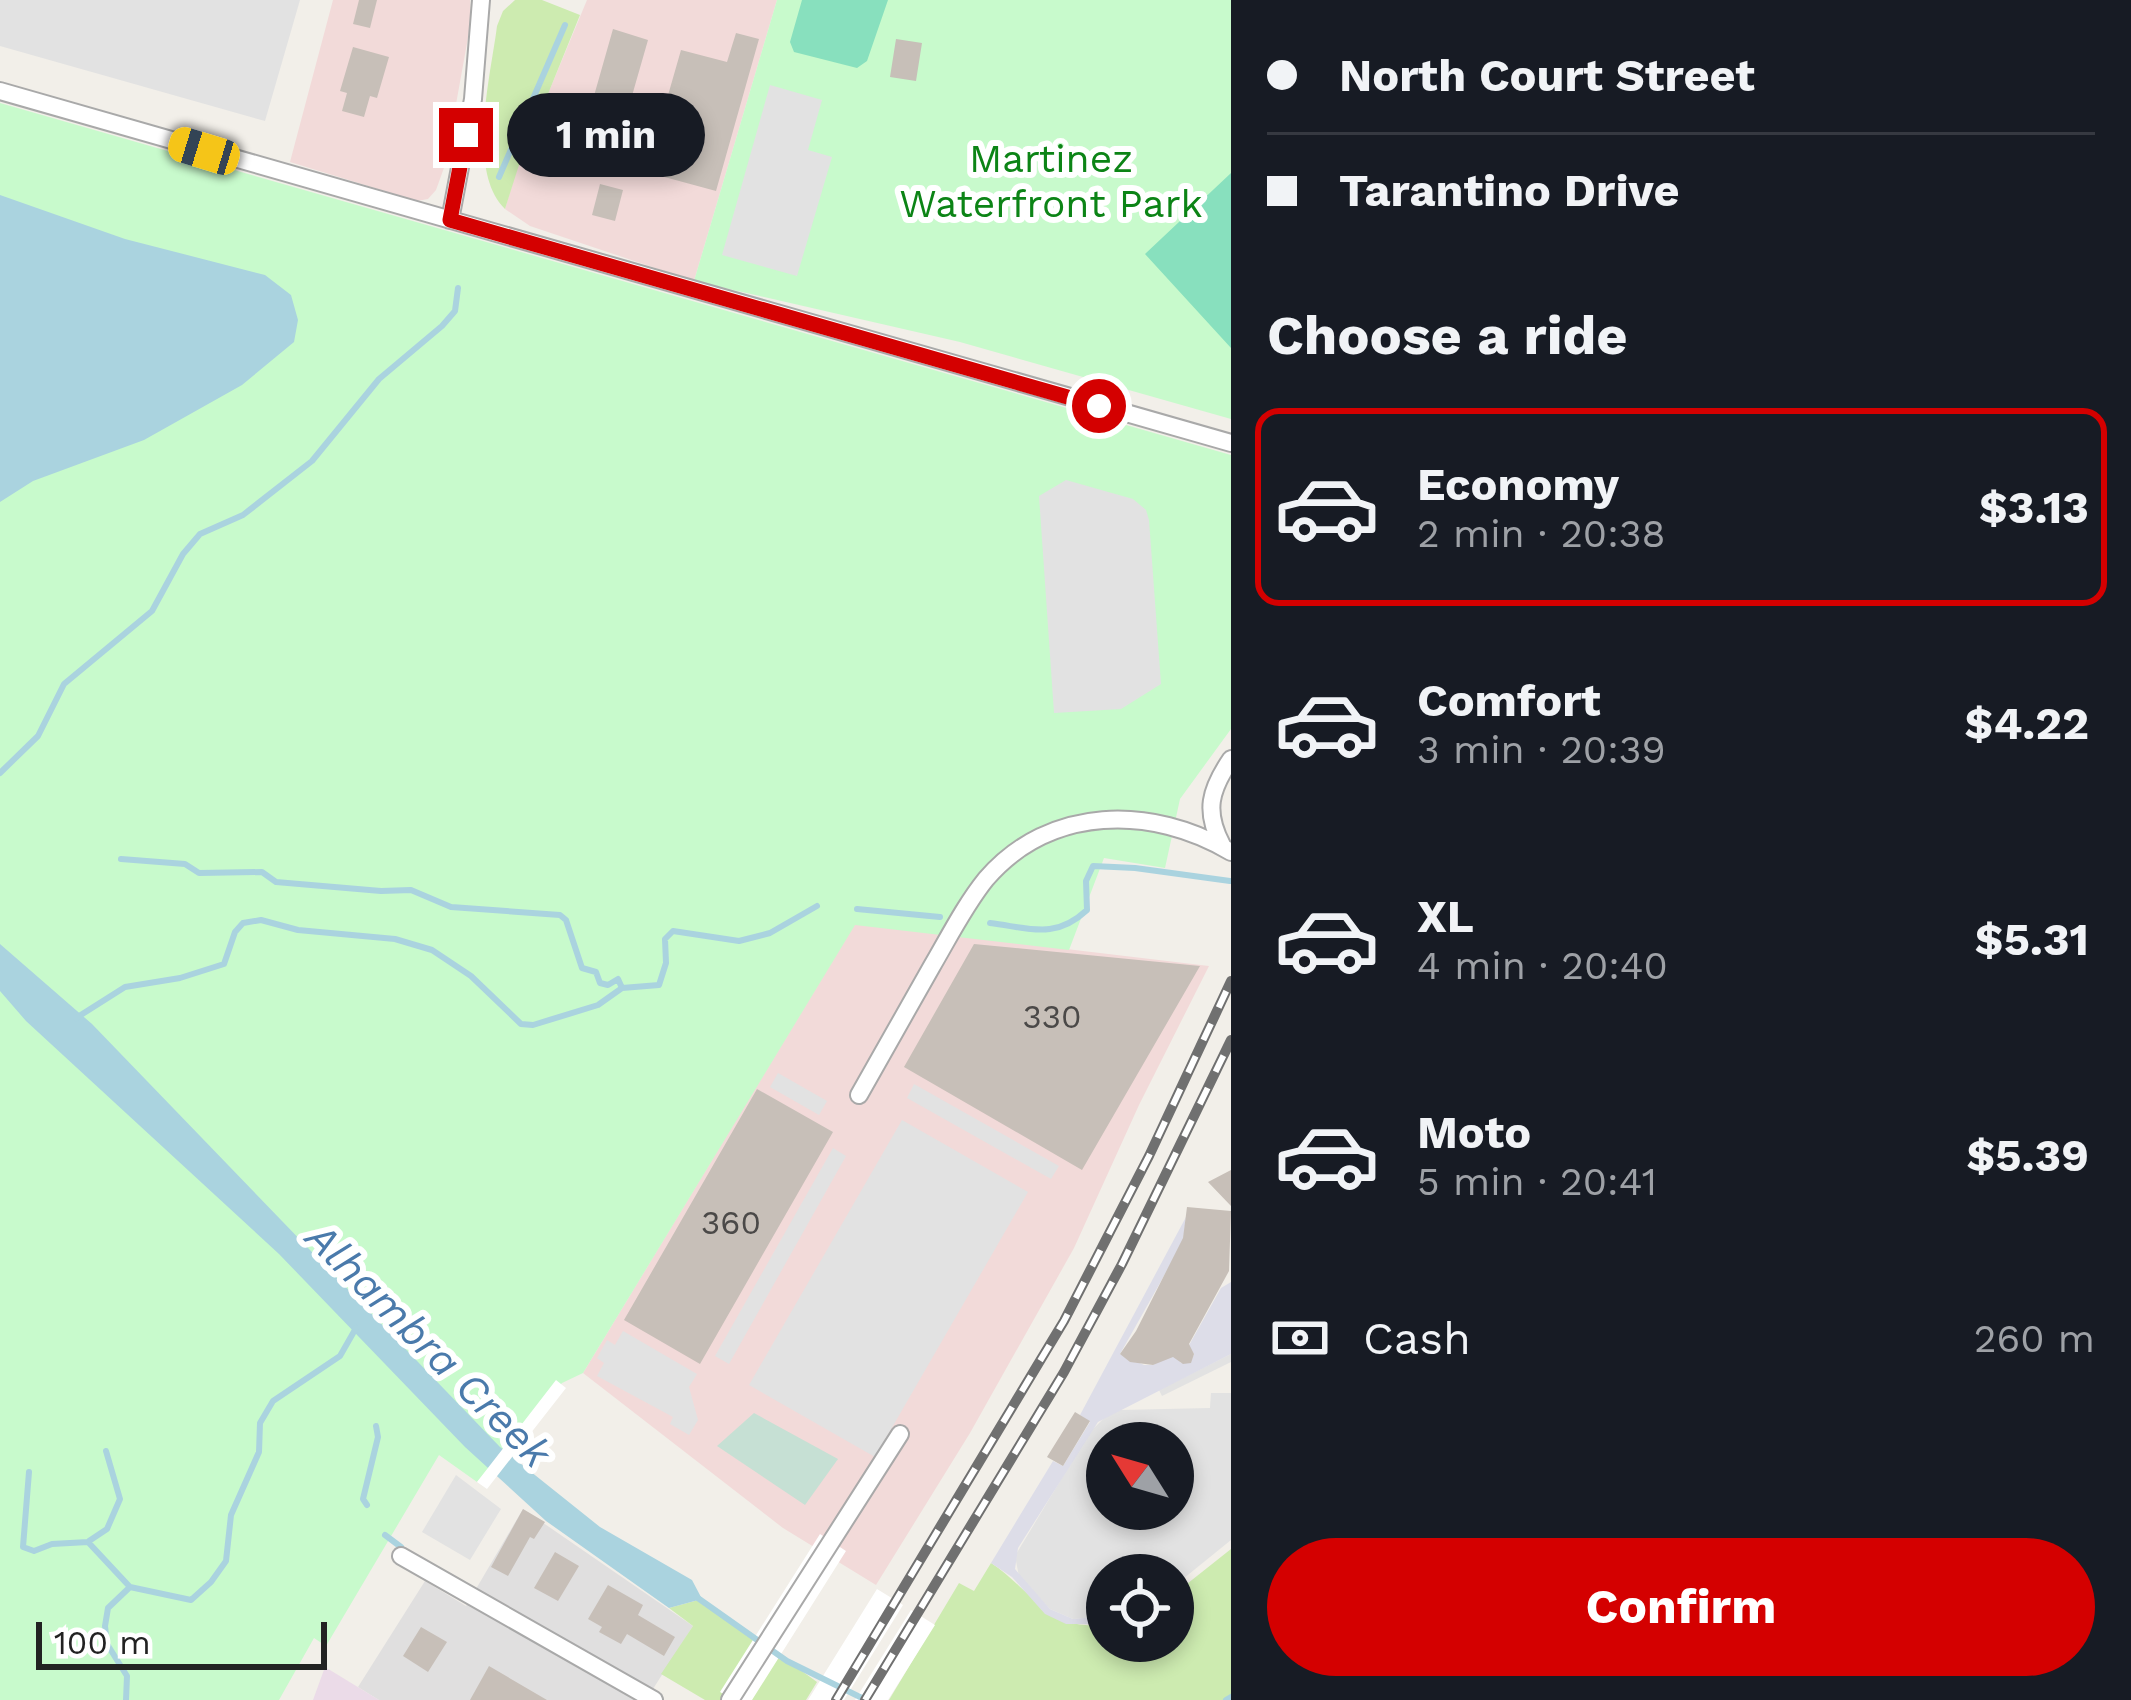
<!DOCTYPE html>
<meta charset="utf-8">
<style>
body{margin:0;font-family:"Work Sans",sans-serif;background:#242831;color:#f1f3f6;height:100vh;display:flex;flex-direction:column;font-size:45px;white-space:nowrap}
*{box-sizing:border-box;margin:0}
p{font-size:39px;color:#9ea1a6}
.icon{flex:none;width:66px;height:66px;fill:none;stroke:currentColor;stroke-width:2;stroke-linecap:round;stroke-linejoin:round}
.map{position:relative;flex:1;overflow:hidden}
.sheet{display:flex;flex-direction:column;background:#171b24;width:900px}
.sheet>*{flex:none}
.guide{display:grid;align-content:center;height:264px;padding:0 36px;background:#171b24}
.needle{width:78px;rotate:307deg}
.buttons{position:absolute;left:1086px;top:1422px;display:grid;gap:24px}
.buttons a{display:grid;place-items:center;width:108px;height:108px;border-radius:50%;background:#171b24;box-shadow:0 6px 18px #0003;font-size:60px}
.scale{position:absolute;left:36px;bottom:30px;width:291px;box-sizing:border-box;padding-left:12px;border:6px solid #222;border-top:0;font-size:33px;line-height:42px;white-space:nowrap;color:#222;-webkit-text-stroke:9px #fff;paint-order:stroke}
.end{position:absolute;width:54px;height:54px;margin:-27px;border:15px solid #d40000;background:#fff;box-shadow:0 0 0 6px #fff}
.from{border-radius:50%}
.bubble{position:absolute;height:84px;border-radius:42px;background:#171b24;box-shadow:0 6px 18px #0003;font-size:39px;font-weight:700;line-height:84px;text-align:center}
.car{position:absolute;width:36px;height:72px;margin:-36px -18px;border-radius:15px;box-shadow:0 0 9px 3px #0007;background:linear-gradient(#f5c518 24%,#345 0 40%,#f5c518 0 76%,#345 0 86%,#f5c518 0)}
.guide b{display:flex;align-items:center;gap:42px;height:114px;font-size:45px}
.guide b+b{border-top:3px solid #363941}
.guide i{width:30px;height:30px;background:#f1f3f6}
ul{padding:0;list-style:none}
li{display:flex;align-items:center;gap:36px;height:198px;margin:0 24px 18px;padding:0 12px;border:6px solid transparent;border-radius:24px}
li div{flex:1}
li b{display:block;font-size:45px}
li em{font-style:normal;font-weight:700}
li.on{border-color:#d40000}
li>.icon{width:108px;height:108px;stroke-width:1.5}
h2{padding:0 36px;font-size:54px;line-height:144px}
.pay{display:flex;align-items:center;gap:30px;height:132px;padding:0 36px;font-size:45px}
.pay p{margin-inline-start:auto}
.button{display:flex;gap:24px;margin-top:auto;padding:24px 36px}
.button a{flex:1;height:138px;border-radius:72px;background:#d40000;color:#fff;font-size:48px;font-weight:700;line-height:138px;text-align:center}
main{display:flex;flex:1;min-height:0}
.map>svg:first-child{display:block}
</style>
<main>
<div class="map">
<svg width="1231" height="1700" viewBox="0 0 1231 1700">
<rect width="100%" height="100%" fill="#f2efe9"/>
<path fill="#e0dfdf" d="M523 1509 693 1626 646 1700H379L358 1687 425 1581 466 1606Z"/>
<path fill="#f2dad9" d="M333 0H470L471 21 445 165 436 190 428 199 417 201 290 162Z
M587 0H777L694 281 530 226 505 209 517 168Z
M855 924 1209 966 1139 1105 1074 1248 970 1433 876 1585 783 1528 583 1373Z"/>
<path fill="#ebdbe8" d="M325 1667 379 1700H313Z"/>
<path fill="#cdebb0" d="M515 0H542L580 15 518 168 505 209C466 171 491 75 497 26L503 11Z
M1231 1549V1700H889L959 1583 974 1591 991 1563C1031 1589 1050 1634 1107 1624V1641H1173V1595Z
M702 1599 817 1682 806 1700H705L661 1674 693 1626 669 1608Z"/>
<path fill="#c6e0d4" d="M754 1413 838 1459 805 1505 717 1446Z"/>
<path fill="#c8facc" d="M777 0H1231V419L960 342 694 281Z
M0 103 1231 455V729L1180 799 1165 868 1104 858 1069 950 855 925 583 1373 562 1383 477 1482 439 1455 326 1646 314 1638 279 1700H0Z"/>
<path fill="#88e0be" d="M802 0H888L867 61 857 68 794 52 790 42Z
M1231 173V348L1145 254Z"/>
<path fill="#e2e2e2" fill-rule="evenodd" d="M0 0H300L265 121 0 46Z
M770 85 822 100 808 150 832 157 797 276 722 255Z
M1066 480 1133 499 1146 510 1149 520 1161 684 1121 709 1054 713 1039 496Z
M778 1073 827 1101 819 1115 770 1087Z
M914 1084 1059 1166 1051 1179 907 1098Z
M902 1120 1028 1192 875 1457 749 1385Z
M833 1148 846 1156 729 1364 715 1356Z
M623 1331 697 1374 689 1387 698 1420 689 1435 670 1424 673 1417 597 1376 604 1363 597 1358 607 1340 615 1345Z
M1231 1354V1362L1162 1396 1159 1390Z
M1211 1393H1231V1540L1173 1587V1575H1107V1616L1073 1619 1050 1609 1019 1576 1015 1556 1089 1433 1104 1418 1120 1410 1210 1408ZM1107 1443H1173V1509H1107Z
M456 1475 501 1509 470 1560 422 1532Z"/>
<path fill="#dddde8" d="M1186 1217 1183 1242 1120 1354 1144 1365H1153L1173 1353 1181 1363H1190L1194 1354 1188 1347 1221 1288 1231 1282V1354L1098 1422 1018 1548 1015 1569 1050 1609 1073 1619 1107 1616V1624H1066L1045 1614 1012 1577 991 1563 1053 1461 1063 1466 1090 1422 1080 1415Z"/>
<path fill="#aad3df" d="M0 195 125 239 265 275 291 295 298 320 294 342 242 385 144 440 33 481 0 502Z
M0 944 92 1024 500 1447 600 1527 692 1580 702 1599 669 1608 546 1521 465 1447 279 1254 26 1021 0 991Z"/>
<path fill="#fff" d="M556 1380 566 1388 487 1489 477 1482Z
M820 1534 846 1551 752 1700H733L720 1692Z
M877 1589 903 1605 844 1700H808Z
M911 1610 935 1625 888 1700H855Z"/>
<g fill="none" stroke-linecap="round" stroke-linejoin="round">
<path stroke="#aad3df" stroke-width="6" d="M499 177 565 25
M0 773 38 736 64 684 152 611 183 554 200 534 243 515 312 461 379 379 442 326 455 311 458 288
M121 859 185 864 199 873 262 872 276 882 381 891 411 890 451 907 560 915 566 920 582 968 596 972 600 983 608 985 618 979 622 988
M857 909 940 917
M990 923C1030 928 1055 940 1087 910L1086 881 1093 866 1135 868 1230 881
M76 1018 125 987 180 978 224 964 235 932 243 923 261 920 298 930 395 939 432 950 471 976 521 1024 533 1025 598 1005 622 988 659 985 666 963 665 939 673 931 739 941 770 933 817 906
M29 1472 23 1547 34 1551 52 1544 88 1542 130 1587 191 1600 211 1582 226 1561 231 1515 259 1452 260 1423 273 1401 340 1356 356 1328
M367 1505 363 1499 378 1437 376 1426
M385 1535 401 1547
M89 1541 107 1529 120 1499 106 1451
M695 1596 787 1661 866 1700
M126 1700 127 1676 107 1644 105 1626 108 1608 130 1587
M1226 1700 1231 1697"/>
</g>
<path fill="#c7bfb8" d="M359 0H377L370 28 353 24Z
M613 29 648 40 613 162 578 152Z
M736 33 759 39 716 191 646 172 681 50 727 62Z
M896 39 922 43 916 81 890 77Z
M353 47 389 57 377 98 370 96 364 117 342 111 347 93 340 91Z
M600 184 623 190 615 221 592 215Z
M974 944 1200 966 1082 1170 904 1067Z
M757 1089 833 1132 700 1364 624 1320Z
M1231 1170V1206L1208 1182Z
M1187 1207 1231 1211 1229 1271 1189 1344 1194 1354 1191 1363 1183 1364 1173 1357 1153 1365 1130 1362 1120 1354 1136 1331 1183 1238Z
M1075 1412 1090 1421 1063 1466 1047 1457Z
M523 1509 545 1522 534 1539 530 1537 508 1576 491 1567Z
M555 1552 579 1566 558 1601 534 1588Z
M608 1585 643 1605 638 1615 675 1637 664 1656 627 1634 621 1644 599 1632 602 1627 588 1619Z
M421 1627 447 1642 428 1672 403 1656Z
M489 1666 547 1700H470Z"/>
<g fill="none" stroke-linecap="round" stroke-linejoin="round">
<defs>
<path id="street" d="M0 91 1231 443
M450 220 473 99 481 0
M1222 845C1204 811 1210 790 1231 759
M859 1095C883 1052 908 1009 932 966 949 937 965 905 986 879 1050 805 1152 805 1231 852
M401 1556 654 1700
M730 1700 900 1434"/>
</defs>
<use href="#street" stroke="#a9a9a9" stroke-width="20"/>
<use href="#street" stroke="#fff" stroke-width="16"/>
<defs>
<path id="rail" d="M836 1700 1064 1321 1149 1156 1231 981
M865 1700 1064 1372 1122 1264 1231 1040"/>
</defs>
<use href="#rail" stroke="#707070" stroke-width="10"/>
<use href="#rail" stroke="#fff" stroke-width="6" stroke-dasharray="18" stroke-linecap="butt"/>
</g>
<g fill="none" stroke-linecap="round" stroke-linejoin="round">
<path stroke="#d40000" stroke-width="15" d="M466 135 450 220 1099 406"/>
</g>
<g text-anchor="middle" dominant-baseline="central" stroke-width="12" stroke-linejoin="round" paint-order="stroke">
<g font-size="33" fill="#4b4948">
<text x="1052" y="1016">330</text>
<text x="731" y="1222">360</text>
</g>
<g font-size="39" fill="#0c8416" stroke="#fff">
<text x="1051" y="158">Martinez<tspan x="1051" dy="45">Waterfront Park</tspan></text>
</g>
<g font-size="42" font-style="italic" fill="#4a7aab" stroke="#fff">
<text transform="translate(429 1345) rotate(45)">Alhambra Creek</text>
</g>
</g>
</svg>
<div class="buttons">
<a><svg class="needle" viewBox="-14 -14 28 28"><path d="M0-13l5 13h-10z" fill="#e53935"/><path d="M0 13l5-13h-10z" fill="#9ea1a6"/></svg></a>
<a><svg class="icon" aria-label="locate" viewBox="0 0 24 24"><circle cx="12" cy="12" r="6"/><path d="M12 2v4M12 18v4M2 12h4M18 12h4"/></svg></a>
</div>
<div class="scale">100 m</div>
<i class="end from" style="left:1099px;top:406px"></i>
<i class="end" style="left:466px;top:135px"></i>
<div class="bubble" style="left:507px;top:93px;width:198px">1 min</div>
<i class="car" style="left:204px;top:151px;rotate:287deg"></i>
</div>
<section class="sheet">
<div class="guide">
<b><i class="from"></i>North Court Street</b>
<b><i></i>Tarantino Drive</b>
</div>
<h2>Choose a ride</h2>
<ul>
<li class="on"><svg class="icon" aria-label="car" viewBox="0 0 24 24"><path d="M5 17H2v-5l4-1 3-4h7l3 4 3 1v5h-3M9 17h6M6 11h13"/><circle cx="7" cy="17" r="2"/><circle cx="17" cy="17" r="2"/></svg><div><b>Economy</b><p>2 min · 20:38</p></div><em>$3.13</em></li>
<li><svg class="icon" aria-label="car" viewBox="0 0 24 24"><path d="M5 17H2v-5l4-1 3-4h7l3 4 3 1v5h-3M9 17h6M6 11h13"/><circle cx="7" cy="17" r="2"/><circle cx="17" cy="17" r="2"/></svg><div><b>Comfort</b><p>3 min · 20:39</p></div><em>$4.22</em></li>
<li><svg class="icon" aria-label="car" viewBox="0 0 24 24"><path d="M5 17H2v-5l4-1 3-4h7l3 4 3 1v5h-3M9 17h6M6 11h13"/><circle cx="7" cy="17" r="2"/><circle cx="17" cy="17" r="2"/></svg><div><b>XL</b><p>4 min · 20:40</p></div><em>$5.31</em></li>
<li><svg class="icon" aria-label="car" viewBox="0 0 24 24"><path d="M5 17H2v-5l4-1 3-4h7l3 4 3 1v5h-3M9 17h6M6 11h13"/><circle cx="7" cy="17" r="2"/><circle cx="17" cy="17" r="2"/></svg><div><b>Moto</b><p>5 min · 20:41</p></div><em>$5.39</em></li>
</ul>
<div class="pay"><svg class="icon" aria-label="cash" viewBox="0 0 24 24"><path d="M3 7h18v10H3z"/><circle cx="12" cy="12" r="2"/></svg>Cash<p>260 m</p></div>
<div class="button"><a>Confirm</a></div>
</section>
</main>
